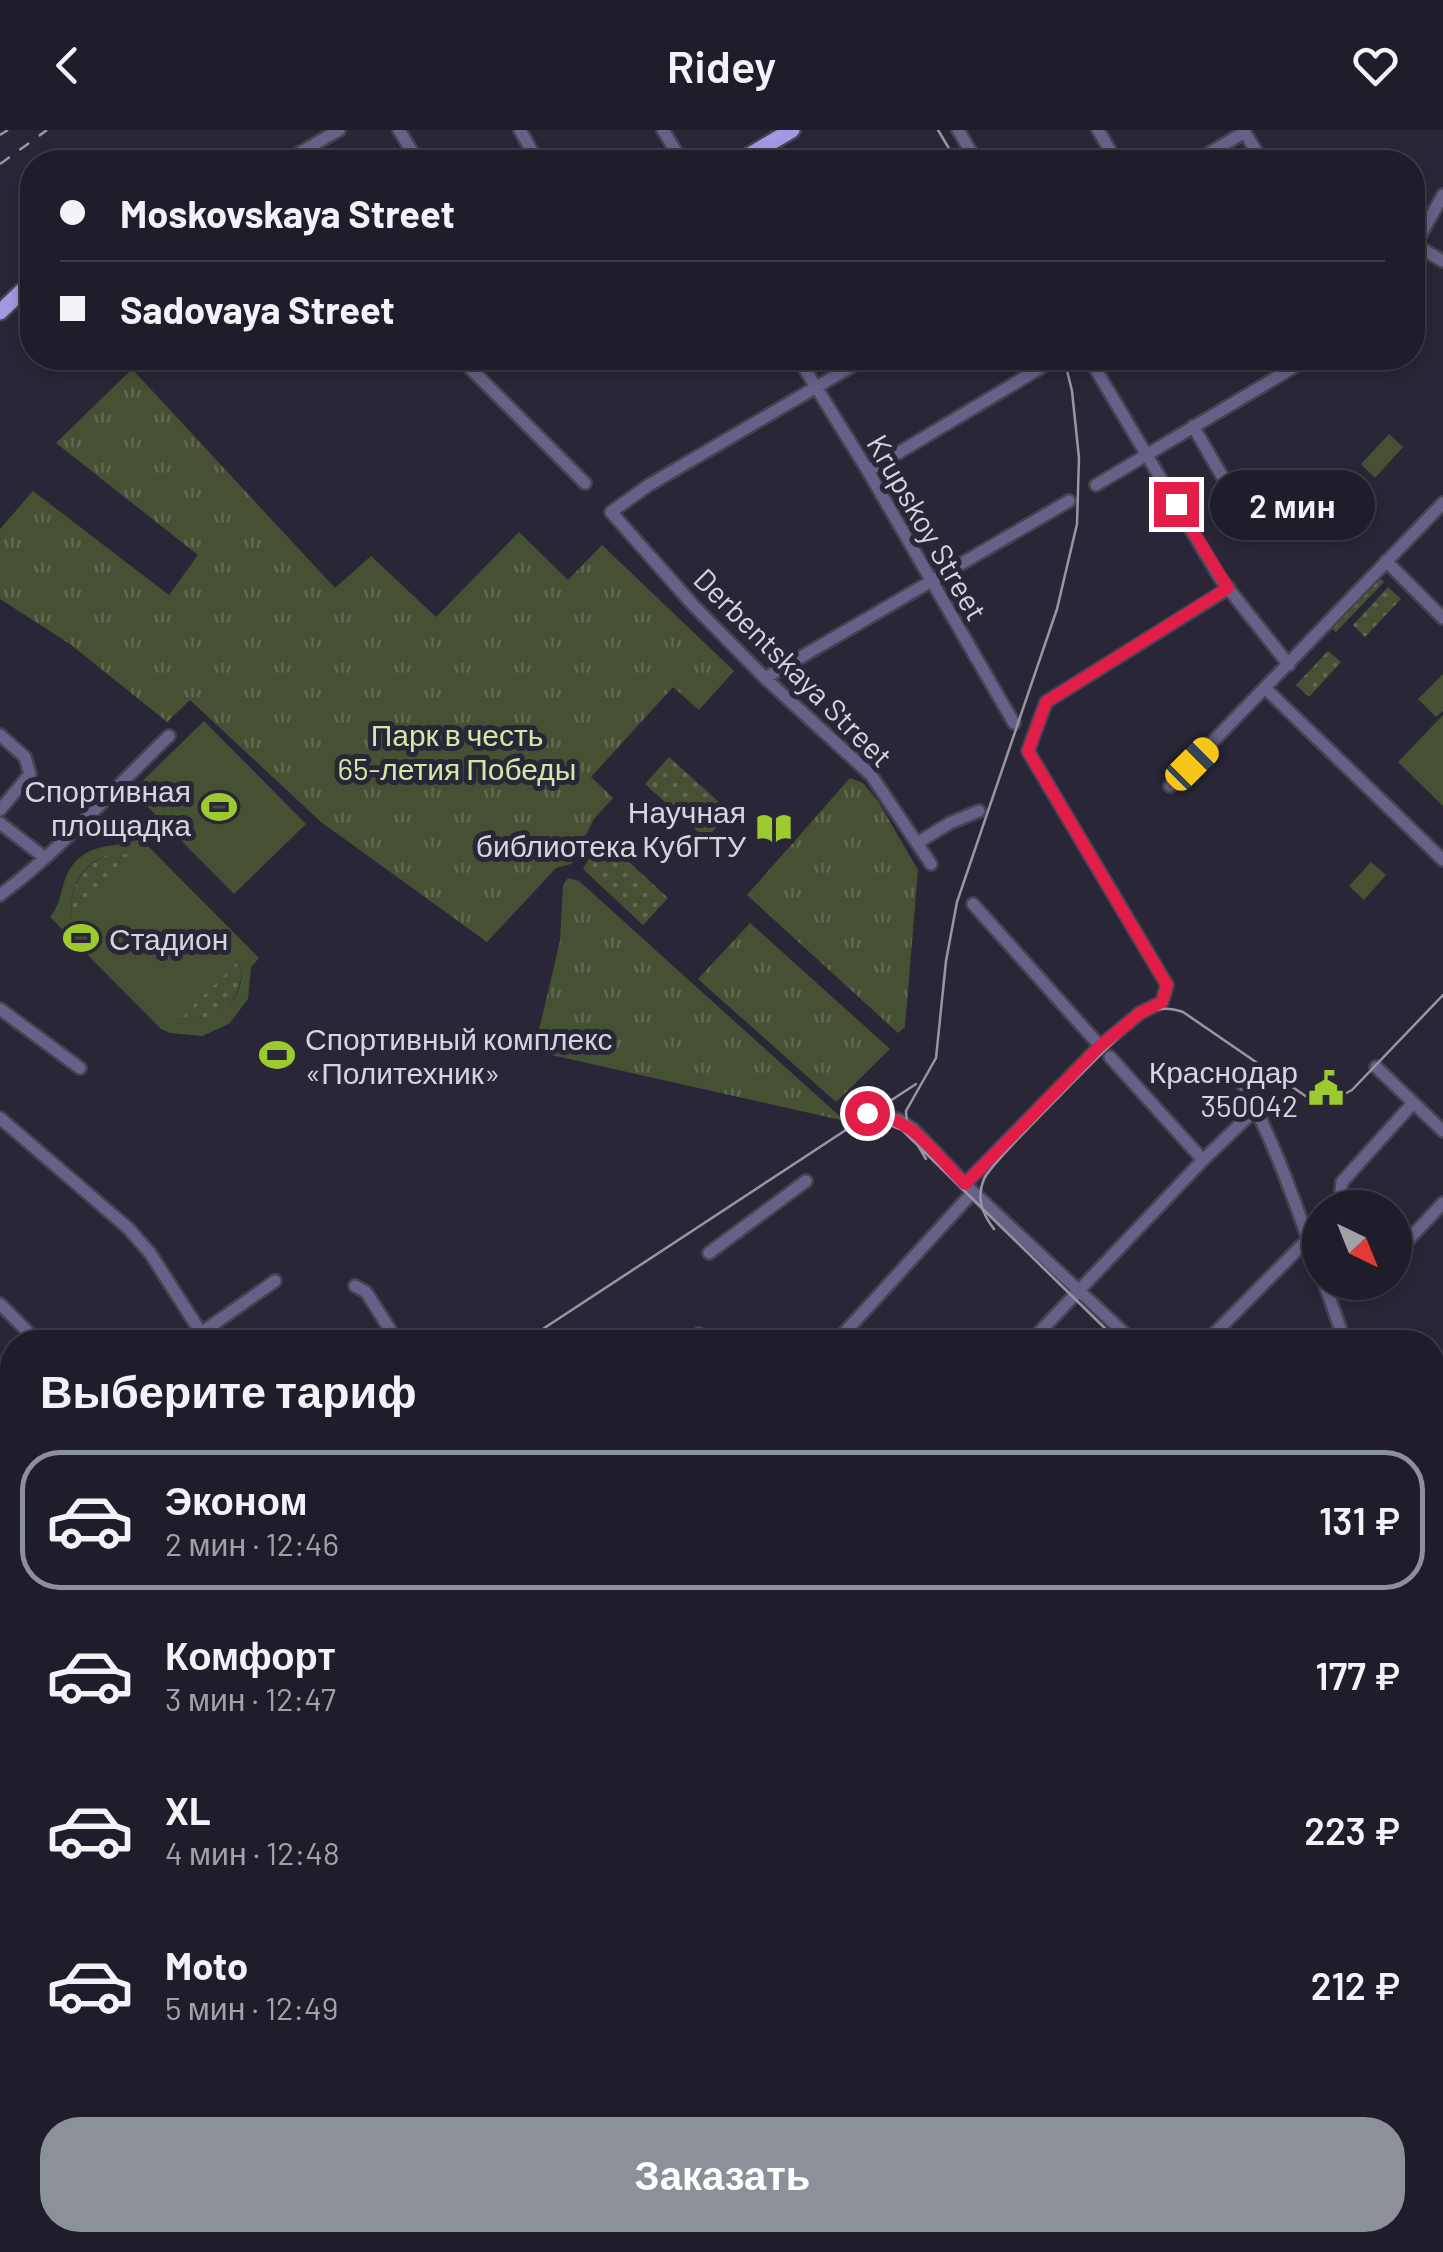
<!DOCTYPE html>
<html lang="ru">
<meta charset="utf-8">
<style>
body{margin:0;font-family:Barlow,sans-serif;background:#272631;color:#f1f3f6;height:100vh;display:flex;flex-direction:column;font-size:38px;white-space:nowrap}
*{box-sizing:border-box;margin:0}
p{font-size:32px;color:#a1a2a8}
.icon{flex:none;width:55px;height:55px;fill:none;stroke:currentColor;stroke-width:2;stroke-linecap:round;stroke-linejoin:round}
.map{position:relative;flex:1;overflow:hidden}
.drawer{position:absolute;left:0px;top:1200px;width:1445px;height:922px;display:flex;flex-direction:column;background:#1f1d29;border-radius:40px 40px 0 0;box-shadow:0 5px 15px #0003,0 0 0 2px #3c3b46}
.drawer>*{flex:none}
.guide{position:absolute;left:20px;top:20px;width:1405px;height:220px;border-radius:40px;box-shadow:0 5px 15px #0003,0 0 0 2px #3c3b46;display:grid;align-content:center;height:220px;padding:0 40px;background:#1f1d29}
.needle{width:65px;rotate:137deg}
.controls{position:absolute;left:1302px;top:1060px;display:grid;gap:20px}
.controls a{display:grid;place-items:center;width:110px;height:110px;border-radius:50%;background:#1f1d29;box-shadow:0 5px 15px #0003,0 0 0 2px #3c3b46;font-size:50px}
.end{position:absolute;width:45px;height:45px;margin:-22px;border:12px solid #e11d48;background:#fff;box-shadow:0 0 0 5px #fff}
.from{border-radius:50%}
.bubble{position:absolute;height:70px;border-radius:35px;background:#1f1d29;box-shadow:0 5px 15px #0003,0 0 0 2px #3c3b46;font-size:32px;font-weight:600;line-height:70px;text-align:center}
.car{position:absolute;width:30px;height:60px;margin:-30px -15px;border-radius:12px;box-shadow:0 0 8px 2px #0007;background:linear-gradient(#f5c518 24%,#345 0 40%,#f5c518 0 76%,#345 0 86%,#f5c518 0)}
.guide b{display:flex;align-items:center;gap:35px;height:95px;font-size:38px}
.guide b+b{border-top:2px solid #3c3b46}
.guide i{width:25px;height:25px;background:#f1f3f6}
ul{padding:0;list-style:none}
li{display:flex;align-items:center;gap:30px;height:140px;margin:0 20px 15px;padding:0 20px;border:5px solid transparent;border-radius:40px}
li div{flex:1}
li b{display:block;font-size:38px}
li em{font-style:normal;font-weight:600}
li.current{border-color:#8c9099}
li>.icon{width:90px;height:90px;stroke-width:1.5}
h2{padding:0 40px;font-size:45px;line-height:120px}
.cta{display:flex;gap:20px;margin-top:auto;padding:20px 40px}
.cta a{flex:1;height:115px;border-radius:40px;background:#8c9099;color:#fff;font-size:40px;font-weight:600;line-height:115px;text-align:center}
header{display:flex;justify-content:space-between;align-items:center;height:130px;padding:0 40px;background:#1f1d29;font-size:45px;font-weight:600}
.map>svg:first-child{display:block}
</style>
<header><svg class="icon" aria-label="back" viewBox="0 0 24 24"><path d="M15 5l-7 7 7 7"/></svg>Ridey<svg class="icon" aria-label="heart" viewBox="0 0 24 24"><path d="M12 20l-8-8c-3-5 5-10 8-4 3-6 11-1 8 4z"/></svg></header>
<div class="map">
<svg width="1443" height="2122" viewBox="0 0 1443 2122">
<defs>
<pattern id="grass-dots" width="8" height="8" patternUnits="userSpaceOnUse" patternTransform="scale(2.5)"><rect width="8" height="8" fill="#465134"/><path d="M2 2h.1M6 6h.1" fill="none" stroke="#606951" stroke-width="1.8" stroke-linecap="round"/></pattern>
<pattern id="park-tufts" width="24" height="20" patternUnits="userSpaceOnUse" patternTransform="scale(2.5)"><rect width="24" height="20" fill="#465134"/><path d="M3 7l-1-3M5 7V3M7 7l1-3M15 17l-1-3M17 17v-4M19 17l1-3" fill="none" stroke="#606951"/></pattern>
</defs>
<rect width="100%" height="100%" fill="#292737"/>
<path fill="url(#grass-dots)" d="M1378 447 1384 452 1336 502 1330 497Z
M1388 457 1401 469 1365 507 1353 495Z
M1328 521 1341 532 1309 567 1296 555Z
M669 627 730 682 706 709 645 654Z
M602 707 668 768 643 795 583 739Z
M109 724H138L72 789C68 759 81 736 109 724Z
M241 828C247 871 216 897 175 893Z"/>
<path fill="url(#park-tufts)" d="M132 239 335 458 371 426 436 487 519 402 568 450 602 415 734 541 699 580 673 557 591 647 613 668 594 689 571 734 556 738 487 812 321 692 190 570 167 592 70 514 0 469V399L33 361 169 465 198 425 56 313Z
M850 648 863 653 878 671 918 740 905 897 898 903 747 765Z
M568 748 579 751 845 991 534 921 560 811 563 755Z
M750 793 890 919 836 972 698 849Z"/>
<path fill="#465134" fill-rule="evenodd" d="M1389 304 1403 317 1375 348 1361 334Z
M1443 544V581L1436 587 1418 569Z
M1443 585V676L1398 632Z
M204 591 306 694 234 764 132 661Z
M139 707 259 828 251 837 248 869 229 894 202 906 170 903 161 899 50 787C65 770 59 746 78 729 99 710 126 719 139 707ZM109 724H137L72 788C68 758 81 735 109 724ZM240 829C250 870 215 896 176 893Z
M1371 732 1386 745 1364 770 1349 756Z"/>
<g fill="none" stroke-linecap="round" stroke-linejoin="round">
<defs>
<path id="minor" d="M399 0 418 32
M520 0 538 32
M663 0 682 32
M958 0 977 32
M1098 0 1117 32
M1243 0 1263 32
M284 32 339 0
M942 32 947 30
M1194 32 1245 2
M1415 115 1443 131
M1412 120 1443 65
M460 228 585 353
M798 228 868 341 1014 593
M866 228 649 355 611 382 694 476 765 548 871 645 931 734
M1089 228 1220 448 1289 535
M1193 296 1244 384
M868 341 1057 228
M1096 355 1309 228
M1386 431 1443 488
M765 548 1069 371
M1266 559 1443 730
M0 605 25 627 30 644 0 680
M1170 656 1443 373
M0 693 45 728
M917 713 950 693 979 681
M0 765C62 719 113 659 169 606
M973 774 1100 916
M0 879 80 938
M1110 927 1203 1030
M1376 937 1443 1001
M1239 947C1274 1009 1296 1075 1320 1143
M858 984 873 983 899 990 913 999 973 1062 1134 1212
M0 988 128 1098 150 1123 207 1212
M965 1054 1100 916 1140 883 1162 872 1167 855 1028 621 1046 572 1229 458
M1345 1078 1341 1061 1342 1052 1413 973
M709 1123 806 1051
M1395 1124 1443 1073
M1324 1152 1345 1212
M355 1156 366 1162 398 1212
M0 1174 38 1212
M201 1203 275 1151
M699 1204 708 1212
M836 1212 973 1062
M1030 1212 1203 1030 1256 979
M1206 1212 1308 1109
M1432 1296 1443 1302
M0 1385 12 1401
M0 1427 12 1419
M1432 1493 1443 1503
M1432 1524 1443 1534
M0 1538 12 1529
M0 1571 12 1563
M0 1693 12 1685
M0 1880 12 1901
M0 1914 12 1934
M0 2109 12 2098
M143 2110 151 2122
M396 2110 419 2122
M521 2110 533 2122
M348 2122 355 2110"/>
<path id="major" d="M738 32 792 0
M0 182 22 161 32 157
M1432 1409 1443 1398
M733 2122 745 2110
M768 2122 779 2110"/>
</defs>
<use href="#minor" stroke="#454352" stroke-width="16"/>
<use href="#major" stroke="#454352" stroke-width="20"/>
<use href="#minor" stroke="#666287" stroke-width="11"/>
<use href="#major" stroke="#a299e5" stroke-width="15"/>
<path stroke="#9896a3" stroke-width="2.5" d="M938 0 957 32
M859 996 880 991 902 1000 1119 1212
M926 1029 907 997 906 981 936 928 946 831 957 772 1057 479 1077 394 1079 328 1072 261 1064 228
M994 1099C982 1083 976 1069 984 1049 989 1035 1130 892 1146 884 1159 877 1170 878 1183 882L1307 967 1331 971 1352 960 1443 865
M523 1212 916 954
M1432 1514 1443 1523
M0 1556 12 1548
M0 1892 12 1913
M114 2110 117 2122
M135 2110 141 2122
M76 2122 80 2110"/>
<path stroke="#9896a3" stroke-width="2.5" stroke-dasharray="12 12" stroke-linecap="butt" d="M0 5 8 0
M0 34 47 0"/>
</g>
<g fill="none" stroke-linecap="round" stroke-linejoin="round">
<path stroke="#e11d48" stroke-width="12" d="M867 983C914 987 933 1023 965 1054L1100 916 1140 883 1162 872 1167 855 1028 621 1046 572 1228 458 1176 374"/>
</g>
<defs>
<symbol id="stadium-bare" viewBox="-9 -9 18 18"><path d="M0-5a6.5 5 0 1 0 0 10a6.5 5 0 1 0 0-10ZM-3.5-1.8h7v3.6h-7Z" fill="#9dca2f" stroke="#292737" stroke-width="2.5" paint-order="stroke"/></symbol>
<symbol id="library-bare" viewBox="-9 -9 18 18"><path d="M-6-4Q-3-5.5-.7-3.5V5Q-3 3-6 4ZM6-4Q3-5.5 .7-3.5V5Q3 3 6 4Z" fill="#9dca2f" stroke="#292737" stroke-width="2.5" paint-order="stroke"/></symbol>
<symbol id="civic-bare" viewBox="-9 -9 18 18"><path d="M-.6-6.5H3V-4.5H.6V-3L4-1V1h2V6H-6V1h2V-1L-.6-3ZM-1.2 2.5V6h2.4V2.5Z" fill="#9dca2f" stroke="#292737" stroke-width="2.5" paint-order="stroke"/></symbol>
</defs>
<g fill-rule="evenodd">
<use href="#stadium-bare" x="194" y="652" width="50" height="50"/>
<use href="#library-bare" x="749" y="673" width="50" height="50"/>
<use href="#stadium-bare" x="56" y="783" width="50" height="50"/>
<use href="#stadium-bare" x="252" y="900" width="50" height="50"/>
<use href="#civic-bare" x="1301" y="933" width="50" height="50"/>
</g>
<g text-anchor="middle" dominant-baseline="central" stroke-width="10" stroke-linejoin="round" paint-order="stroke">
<g font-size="30" fill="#d5d4df" stroke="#292737">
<text transform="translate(928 397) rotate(60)">Krupskoy Street</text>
<text transform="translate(794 537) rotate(45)">Derbentskaya Street</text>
</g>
<g font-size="30" fill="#d0eaa3" stroke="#292737">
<text x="457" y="604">Парк в честь<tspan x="457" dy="34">65-летия Победы</tspan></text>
</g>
<g font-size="30" fill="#d5d4df" stroke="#292737" text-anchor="end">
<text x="191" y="660">Спортивная<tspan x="191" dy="34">площадка</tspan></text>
<text x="746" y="681">Научная<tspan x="746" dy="34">библиотека КубГТУ</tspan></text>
<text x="109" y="808" text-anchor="start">Стадион</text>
<text x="305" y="908" text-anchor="start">Спортивный комплекс<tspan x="305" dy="34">«Политехник»</tspan></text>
<text x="1298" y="941">Краснодар<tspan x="1298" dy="34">350042</tspan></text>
</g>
</g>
</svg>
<div class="controls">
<a><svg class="needle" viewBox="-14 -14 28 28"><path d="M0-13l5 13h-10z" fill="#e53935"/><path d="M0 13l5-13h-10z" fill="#a1a2a8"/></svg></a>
</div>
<i class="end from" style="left:867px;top:983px"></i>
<i class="end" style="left:1176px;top:374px"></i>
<div class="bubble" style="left:1210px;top:340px;width:165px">2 мин</div>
<i class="car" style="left:1192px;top:634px;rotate:45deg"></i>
<div class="guide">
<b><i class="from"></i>Moskovskaya Street</b>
<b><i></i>Sadovaya Street</b>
</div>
<section class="drawer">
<h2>Выберите тариф</h2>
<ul>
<li class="current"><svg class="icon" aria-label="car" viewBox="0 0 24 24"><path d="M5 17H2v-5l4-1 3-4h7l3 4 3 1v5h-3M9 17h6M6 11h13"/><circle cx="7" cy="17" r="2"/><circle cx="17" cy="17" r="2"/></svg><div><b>Эконом</b><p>2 мин · 12:46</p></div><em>131 ₽</em></li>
<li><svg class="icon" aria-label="car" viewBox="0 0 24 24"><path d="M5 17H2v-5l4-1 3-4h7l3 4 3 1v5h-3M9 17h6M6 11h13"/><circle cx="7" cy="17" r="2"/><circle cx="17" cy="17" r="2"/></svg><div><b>Комфорт</b><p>3 мин · 12:47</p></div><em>177 ₽</em></li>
<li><svg class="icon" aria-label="car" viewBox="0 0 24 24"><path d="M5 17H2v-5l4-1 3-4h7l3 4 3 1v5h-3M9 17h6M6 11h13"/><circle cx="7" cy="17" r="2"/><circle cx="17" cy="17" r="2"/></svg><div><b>XL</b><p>4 мин · 12:48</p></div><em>223 ₽</em></li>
<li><svg class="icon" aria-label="car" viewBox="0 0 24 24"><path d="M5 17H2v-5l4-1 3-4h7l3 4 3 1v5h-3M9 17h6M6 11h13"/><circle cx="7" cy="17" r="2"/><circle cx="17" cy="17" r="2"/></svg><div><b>Moto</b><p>5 мин · 12:49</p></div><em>212 ₽</em></li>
</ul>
<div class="cta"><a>Заказать</a></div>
</section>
</div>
